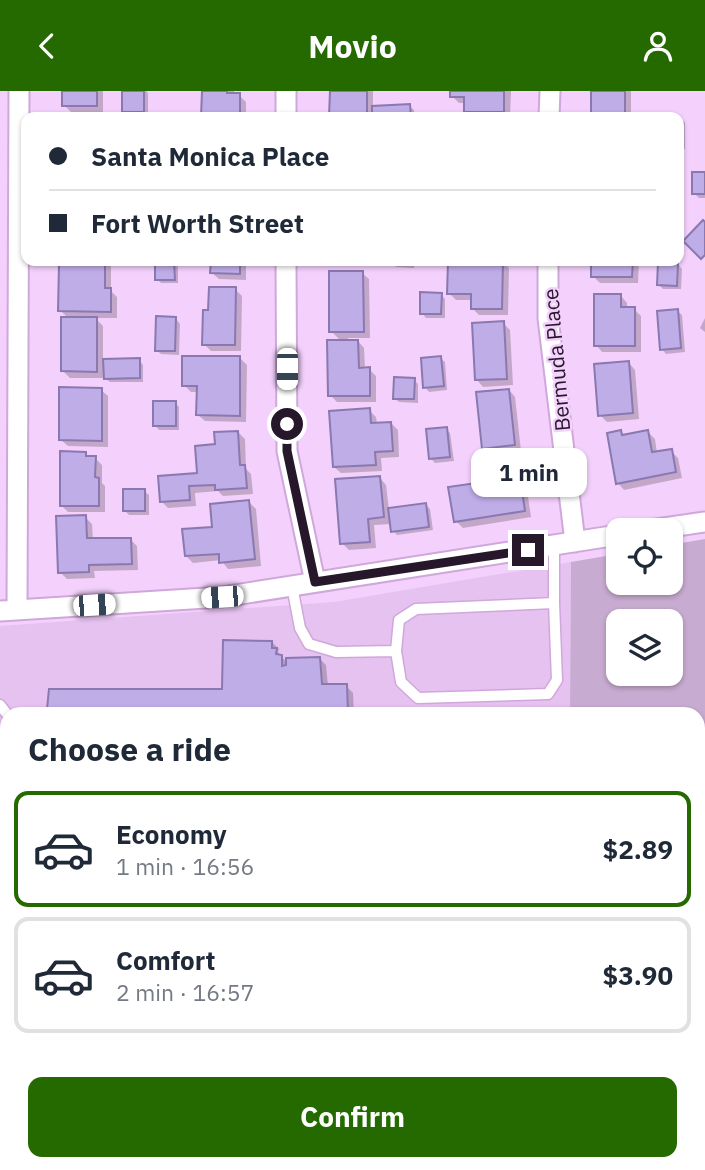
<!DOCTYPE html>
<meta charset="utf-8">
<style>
body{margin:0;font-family:"IBM Plex Sans",sans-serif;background:#f6f6f7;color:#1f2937;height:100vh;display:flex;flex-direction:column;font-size:26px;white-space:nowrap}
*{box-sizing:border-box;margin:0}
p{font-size:23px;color:#747a83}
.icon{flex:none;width:38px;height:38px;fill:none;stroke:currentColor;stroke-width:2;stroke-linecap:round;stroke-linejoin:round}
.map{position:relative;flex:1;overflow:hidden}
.drawer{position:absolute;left:0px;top:616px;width:705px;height:464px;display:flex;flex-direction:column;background:#fff;border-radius:21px 21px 0 0;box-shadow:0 2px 5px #0004}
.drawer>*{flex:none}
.banner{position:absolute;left:21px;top:21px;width:663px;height:154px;border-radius:14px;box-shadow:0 2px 5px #0004;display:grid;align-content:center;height:154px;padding:0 28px;background:#fff}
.controls{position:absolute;left:606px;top:427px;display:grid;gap:14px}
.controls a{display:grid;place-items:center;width:77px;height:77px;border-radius:14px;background:#fff;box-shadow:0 2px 5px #0004;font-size:35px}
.end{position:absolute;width:32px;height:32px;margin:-16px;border:9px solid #26172b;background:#fff;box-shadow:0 0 0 4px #fff}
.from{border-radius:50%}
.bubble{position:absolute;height:49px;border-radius:14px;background:#fff;box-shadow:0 2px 5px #0004;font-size:23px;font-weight:700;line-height:49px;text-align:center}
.car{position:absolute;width:21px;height:42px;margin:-21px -10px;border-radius:9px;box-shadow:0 0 5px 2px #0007;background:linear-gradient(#fff 24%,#345 0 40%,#fff 0 76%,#345 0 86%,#fff 0)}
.banner b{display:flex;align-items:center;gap:24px;height:66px;font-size:26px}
.banner b+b{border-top:2px solid #e0e1e3}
.banner i{width:18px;height:18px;background:#1f2937}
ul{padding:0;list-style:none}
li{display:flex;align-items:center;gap:21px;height:116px;margin:0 14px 10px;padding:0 14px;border:4px solid #e0e1e3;border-radius:14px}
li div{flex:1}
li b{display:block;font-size:26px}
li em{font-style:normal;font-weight:700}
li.selected{border-color:#256a01}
li>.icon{width:63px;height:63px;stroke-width:1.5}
h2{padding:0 28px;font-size:32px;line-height:84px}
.action{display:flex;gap:14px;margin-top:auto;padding:14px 28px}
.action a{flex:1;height:80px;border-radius:14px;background:#256a01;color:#fff;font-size:28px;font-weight:700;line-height:80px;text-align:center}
header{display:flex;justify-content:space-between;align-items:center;height:91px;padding:0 28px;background:#256a01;color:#fff;font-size:32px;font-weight:700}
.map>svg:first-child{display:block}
</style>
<header><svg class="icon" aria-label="back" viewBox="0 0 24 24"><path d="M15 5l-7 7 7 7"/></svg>Movio<svg class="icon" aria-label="person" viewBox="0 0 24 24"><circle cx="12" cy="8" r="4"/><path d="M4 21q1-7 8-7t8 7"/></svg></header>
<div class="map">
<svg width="705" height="1079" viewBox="0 0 705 1079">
<rect width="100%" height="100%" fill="#f3d1fc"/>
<path fill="#e6c2f1" d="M571 471 570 623H7V921H0V535L334 511Z
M0 965H7V1073L698 1072 705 1079H0Z"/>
<path fill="#c8abd0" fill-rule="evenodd" d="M705 448V1007L698 1001V623H570L571 471 618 463V492H670V454ZM618 530H670V583H618Z"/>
<path fill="#0003" d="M64 0H103V21H71L64 14Z
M124 0H146L148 2V25H128L124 21Z
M203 0H234L233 4H239L246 11V26H203Z
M331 0H373V17L409 15 414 19V26H331Z
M452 0H511L510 26H472L465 20 466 12H459L452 5Z
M593 0H631V26H592Z
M156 24 176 25 177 26H156Z
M679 27 685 31V58H679Z
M705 83V107H699L694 102Z
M679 104 682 107V126H679Z
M74 170H111V200L117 206V227H95L103 235V270L139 269 143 274V291H110L105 287H70L63 280 69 228 60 219 74 176Z
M156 170H175L178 172V192H161L157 188Z
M199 170H246V189L219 188 212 182V175H204Z
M334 170H374V172L336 171Z
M391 170H414V177L396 176Z
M449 170H502L509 177 508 224H479L472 217V209H456L449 202Z
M593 170H639L638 192H600L593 185Z
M678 173 682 178 681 198H663L658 193Z
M362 182 369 188 370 247H348V250H358L364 257 365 278H369L376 285V311H337L330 304 341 250 331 240Z
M235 198 242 205 241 260H211L204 253 210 221Z
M441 203 445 208V227H426L422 222Z
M621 205 627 212V218H634L641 225V261H602L596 254Z
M677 220 682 224 685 261 666 263 662 258Z
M705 227V241L700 237Z
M176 228 180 233 179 264 161 263 156 259Z
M503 232 510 239 513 294 483 296 477 289Z
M240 267 247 274 246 331 205 330 198 324V301H191L184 294Z
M440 267 445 271 447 299 429 301 425 296Z
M629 272 635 279 639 328 607 331 600 324Z
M414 289 418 293V312L399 311 394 307Z
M101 299 108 305V356L68 355 61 349Z
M509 299 515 306 521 360 491 364 484 357Z
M175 312 179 316V339H159L155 334Z
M369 319 376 326 377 333 391 332 398 339 399 366 381 367 382 380 341 382 334 376Z
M446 338 450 342 454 370 435 372 431 368Z
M238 341 245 348 246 378 251 383 253 403 223 405 218 400 195 402 196 415 168 417 162 411 198 384 217 355Z
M621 341 625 345 648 341 655 348 657 362 671 360 678 367 682 387 624 399 618 392Z
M85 363 90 367H95L102 374V392L105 395V421H68L61 414Z
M517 373 524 379 531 426 463 437 456 430 486 392Z
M380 387 386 394 389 419 426 414 430 418 433 439 397 444 393 440 392 433 374 434 376 457 349 459 342 452Z
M144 400 149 404V424H129L125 420Z
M249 411 256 418 261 475 228 478 221 469 193 472 186 465 214 438Z
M85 426 92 433 93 449 130 448 137 455 138 479 94 480 95 487 67 488 60 481Z
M272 551 279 558 278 561 288 573 319 567 326 574 328 595H346L353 602 354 623H36L49 619 223 599Z
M342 1073H462L458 1079H338Z"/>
<path fill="#bfade8" stroke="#8a78b0" stroke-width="2" d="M62 0H97V15H62Z
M122 0H144V21H122Z
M202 0H227V2H240V26H201Z
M330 0H367V26H329Z
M450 0H504V21H464V6H450Z
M591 0H625V26H591Z
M410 13 411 26H372V15Z
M692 81H705V103H692Z
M703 129 705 131V164L701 168 683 150Z
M72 170H105V197H111V221L58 220 59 173 72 174Z
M155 170H174L175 189H155Z
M211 170H240V183L210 182Z
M448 170H503L502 218H471V203H447Z
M591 170H633L632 186H591Z
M658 171 678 172 677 195 657 194Z
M329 180H363L364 241H329Z
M209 196H236L235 254H202L203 219H208Z
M420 201 442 202 441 223H420Z
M594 203H621V216H635V255H594Z
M678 218 681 257 660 259 657 220Z
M156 225 176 226 175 260H155Z
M61 226H97V281L61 280Z
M504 230 507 288 475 289 472 232Z
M327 249H358L359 277 370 276V305H328Z
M182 265H240V325L196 324 197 295H182Z
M441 265 444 295 423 297 421 267Z
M140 267V287L104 288 103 268Z
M629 270 633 322 598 325 594 273Z
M394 286 415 287 414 308H393Z
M59 296 102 297V350L59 349Z
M509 298 515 354 482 358 476 301Z
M153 310H176V335H153Z
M370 317 371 332 391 331 393 360 375 361 376 374 333 376 329 320Z
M447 336 450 366 429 368 426 338Z
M621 339 622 344 648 339 652 361 672 358 676 381 616 393 607 342Z
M238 340 240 374H245L247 397 215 399V394L189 395 190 409 160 411 158 385 197 382 195 355 215 353 214 341Z
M60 360 86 361V365H96L95 386 99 387V415H60Z
M518 371 525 420 454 431 448 396 484 391 481 376Z
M380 385 384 426 368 428 370 451 340 453 335 388Z
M123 398H145V420H123Z
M249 409 255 468 219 472V463L185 465 182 438 212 436 210 413Z
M426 412 429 436 391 441 388 417Z
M86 424 87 447H131L132 473 89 474V481L58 482 56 425Z
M223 549 272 550V557H277L276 563 282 564V575L286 574V567L320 566 322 593H347L348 623H35L36 617 47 618 49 598H222Z
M146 1073H212L222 1079H149L144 1076Z
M340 1073H447L443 1079H336Z"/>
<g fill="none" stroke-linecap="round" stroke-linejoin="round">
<defs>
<path id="lane" d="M292 495 300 537 309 553 336 561 396 560
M554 512 416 518 399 529 396 560 401 591 418 607 548 603 557 589 554 512V455
M0 614 7 623
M0 856 7 851
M644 1073 652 1079
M621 1079 624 1073"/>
<path id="street" d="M286 0V26
M549 26 550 0
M286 170 287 360 315 491
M548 170V227L575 451
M650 439 705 431
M17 519 19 0
M0 520 222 506 618 444
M0 944H7
M698 1029 705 1034"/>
</defs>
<use href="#lane" stroke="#d0a7db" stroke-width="13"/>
<use href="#street" stroke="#d0a7db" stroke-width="23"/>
<use href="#lane" stroke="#fff" stroke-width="10"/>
<use href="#street" stroke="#fff" stroke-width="19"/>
</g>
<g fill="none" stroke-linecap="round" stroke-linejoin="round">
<path stroke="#26172b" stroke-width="9" d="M287 333V360L315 491 528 459"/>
</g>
<g text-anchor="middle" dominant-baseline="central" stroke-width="5" stroke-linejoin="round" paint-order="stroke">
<g font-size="21" fill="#26172b" stroke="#f3d1fc">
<text transform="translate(556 269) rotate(-95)">Bermuda Place</text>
</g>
</g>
</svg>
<div class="controls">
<a><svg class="icon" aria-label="locate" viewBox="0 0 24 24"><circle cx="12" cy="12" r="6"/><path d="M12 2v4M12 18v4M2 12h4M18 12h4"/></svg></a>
<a><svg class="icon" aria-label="layers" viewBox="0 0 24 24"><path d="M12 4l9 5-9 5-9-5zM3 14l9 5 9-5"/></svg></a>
</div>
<i class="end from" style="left:287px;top:333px"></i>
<i class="end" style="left:528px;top:459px"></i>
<div class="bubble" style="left:471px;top:357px;width:116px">1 min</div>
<i class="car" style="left:287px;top:278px;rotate:180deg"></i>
<i class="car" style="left:222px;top:506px;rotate:266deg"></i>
<i class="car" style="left:94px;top:514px;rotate:86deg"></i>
<div class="banner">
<b><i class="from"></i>Santa Monica Place</b>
<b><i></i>Fort Worth Street</b>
</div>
<section class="drawer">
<h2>Choose a ride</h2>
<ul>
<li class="selected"><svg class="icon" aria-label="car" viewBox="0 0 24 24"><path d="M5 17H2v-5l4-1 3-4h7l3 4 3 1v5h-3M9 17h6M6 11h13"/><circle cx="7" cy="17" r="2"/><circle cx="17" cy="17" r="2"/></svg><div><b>Economy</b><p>1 min · 16:56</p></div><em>$2.89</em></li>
<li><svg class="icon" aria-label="car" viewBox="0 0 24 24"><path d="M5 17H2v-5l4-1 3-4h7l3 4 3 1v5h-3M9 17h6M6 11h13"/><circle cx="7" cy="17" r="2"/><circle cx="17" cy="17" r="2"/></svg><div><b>Comfort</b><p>2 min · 16:57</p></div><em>$3.90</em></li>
</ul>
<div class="action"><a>Confirm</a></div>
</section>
</div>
